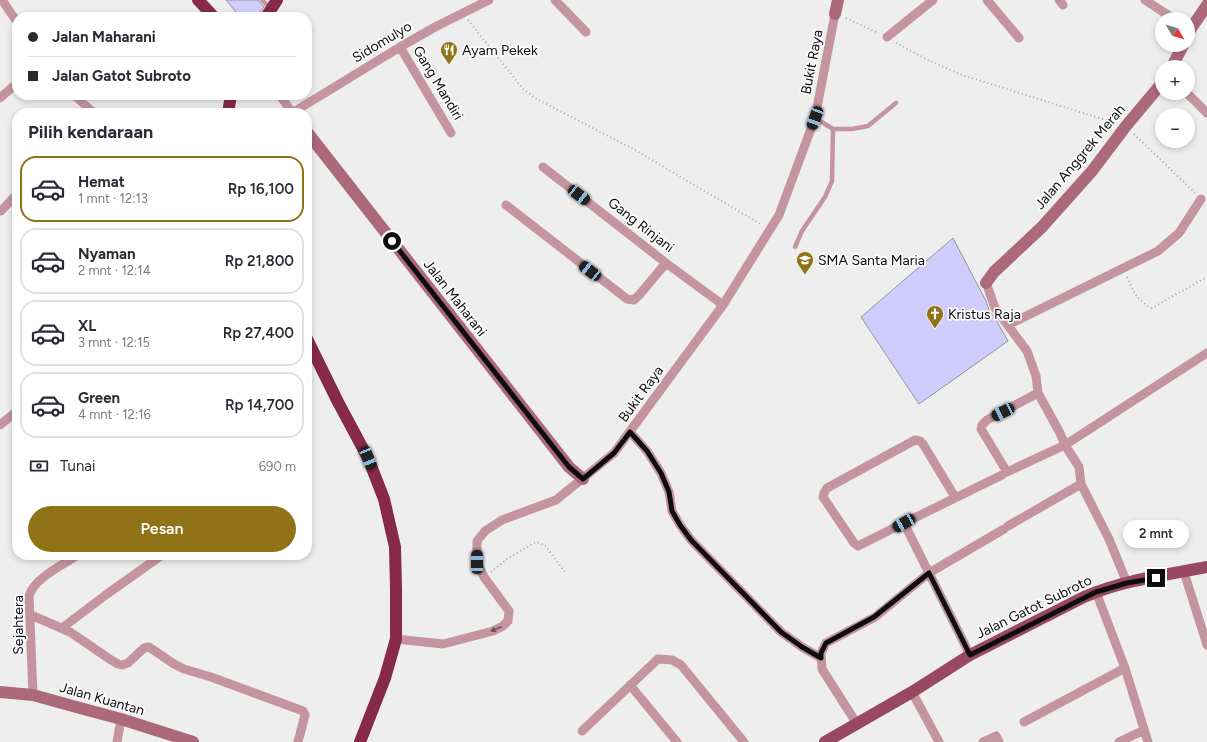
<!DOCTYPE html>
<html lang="id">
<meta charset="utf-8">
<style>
body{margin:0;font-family:Figtree,sans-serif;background:#f2f2f3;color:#2b2b33;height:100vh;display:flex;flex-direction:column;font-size:15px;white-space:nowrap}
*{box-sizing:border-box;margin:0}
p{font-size:13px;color:#7c7c81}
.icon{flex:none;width:22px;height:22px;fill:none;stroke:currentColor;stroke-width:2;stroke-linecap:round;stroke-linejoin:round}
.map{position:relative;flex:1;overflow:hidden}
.panel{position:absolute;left:12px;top:108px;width:300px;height:452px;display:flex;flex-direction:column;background:#fff;border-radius:16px;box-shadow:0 2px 6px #0003}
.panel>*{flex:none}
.banner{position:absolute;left:12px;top:12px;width:300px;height:88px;border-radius:16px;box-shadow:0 2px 6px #0003;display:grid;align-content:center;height:88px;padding:0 16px;background:#fff}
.needle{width:26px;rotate:128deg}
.fabs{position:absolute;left:1155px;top:12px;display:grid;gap:8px}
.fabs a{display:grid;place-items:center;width:40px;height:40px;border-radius:50%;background:#fff;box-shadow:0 2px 6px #0003;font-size:20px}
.end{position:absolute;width:18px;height:18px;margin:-9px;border:5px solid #0e0e0f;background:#fff;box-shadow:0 0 0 2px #fff}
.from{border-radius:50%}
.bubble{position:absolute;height:28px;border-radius:14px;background:#fff;box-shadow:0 2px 6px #0003;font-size:13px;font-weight:600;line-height:28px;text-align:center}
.car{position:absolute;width:12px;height:24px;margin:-12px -6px;border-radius:5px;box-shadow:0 0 3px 1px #0007;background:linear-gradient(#222 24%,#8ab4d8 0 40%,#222 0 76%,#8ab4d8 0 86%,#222 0)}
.banner b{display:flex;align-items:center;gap:14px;height:38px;font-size:15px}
.banner b+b{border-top:1px solid #e1e1e2}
.banner i{width:10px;height:10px;background:#2b2b33}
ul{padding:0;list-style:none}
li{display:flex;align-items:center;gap:12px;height:66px;margin:0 8px 6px;padding:0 8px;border:2px solid #e1e1e2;border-radius:16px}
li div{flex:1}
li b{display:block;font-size:15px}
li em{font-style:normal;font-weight:600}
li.selected{border-color:#907217}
li>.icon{width:36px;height:36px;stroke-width:1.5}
h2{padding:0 16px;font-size:18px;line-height:48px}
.pay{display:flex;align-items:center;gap:10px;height:44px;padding:0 16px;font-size:15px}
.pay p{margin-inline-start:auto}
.primary-button{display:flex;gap:8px;margin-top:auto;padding:8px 16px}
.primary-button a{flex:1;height:46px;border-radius:24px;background:#907217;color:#fff;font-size:16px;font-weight:600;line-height:46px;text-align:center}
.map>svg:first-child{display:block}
</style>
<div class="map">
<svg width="1207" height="742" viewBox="0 0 1207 742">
<rect width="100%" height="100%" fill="#eeeeef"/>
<path fill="#d0ccfe" stroke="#939395" d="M226 0H258L264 7 257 17H240Z
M953 238 986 301 989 310 996 320 1008 341 919 404 861 317Z"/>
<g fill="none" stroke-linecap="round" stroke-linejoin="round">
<path stroke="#a6a6a7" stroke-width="2" stroke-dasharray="1 3" stroke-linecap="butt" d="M846 18 878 33
M468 20 523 89 535 98 635 150 762 225
M896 43 926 59 959 74 1115 123
M240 110 250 113
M1134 134 1195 193
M1127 277C1134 292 1136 300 1152 308L1207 277
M491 572 507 559 536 542 545 545 566 574"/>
<path stroke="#c495a0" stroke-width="4.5" d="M262 0 271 9
M833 129H852L868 126 896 103
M795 247 802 231 825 197 832 181 833 129 815 118"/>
<path stroke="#c495a0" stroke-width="9" d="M2 0 17 22
M555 0 586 32
M987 0 1019 38
M1059 0 1063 5
M1145 0 1174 19
M887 37 933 0
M400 47 451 133
M1187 93 1207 113
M74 95 94 113
M280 95 292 113 400 47 435 27 489 0
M0 98 17 83
M543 167 666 263 723 305
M506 205 627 299 634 300 640 294 666 263
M1 211 17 194
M988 288 995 308 1027 351 1036 376 1038 393 1060 433 1065 445 1079 467 1081 484 1109 539 1127 583
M1008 325 1158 251 1179 233 1201 199
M0 425 17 411
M630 432 647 451 661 473 669 492 672 511 680 525 691 540 781 632 802 647 821 658
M1004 467 981 429 982 425 987 420 1038 393
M1007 472 1065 445 1207 353
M955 497 923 444 920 441 915 440 827 488 824 493 823 497 854 543 858 546 904 523 970 655
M904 523 1002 475
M1008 526 1081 484
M1184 572 1207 645
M1096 592 1125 668 1148 742
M31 615 70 632 111 660 118 664 122 665 128 663 144 648 149 647 174 664 184 669 211 677 303 711 305 715 298 742
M62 628 107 594 162 555
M396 639 443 644 493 631 503 626 508 621 509 611 484 577 477 562V541L485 531 502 520 556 500 614 453 723 305 779 215 815 118 835 14
M630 685 677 742
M912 692 939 742
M33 695 29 596C34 578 63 565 78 555
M1024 722 1125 668
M857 724 822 669 821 653 826 643 875 617 929 573 1004 529
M582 731 658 659 672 660 681 665 744 742
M117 742 121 719
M983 742 996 736 999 742
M1119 742 1144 730"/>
<path stroke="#ac697b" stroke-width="12" d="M835 14 838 0
M1188 33 1207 5
M1172 67 1183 45
M307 132 569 467 583 479
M986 283 994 272 1042 227 1092 171 1126 126 1162 83
M0 692 33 695 80 708 121 719 193 742"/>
<path stroke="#984860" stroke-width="12" d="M825 742 912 692 970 655 1084 597C1123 580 1166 575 1207 567"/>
<path stroke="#86294a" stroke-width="12" d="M198 0 214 17
M266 17 277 0
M228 113 231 95
M307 339 338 402 368 458 384 499 395 547 396 589V639L385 678 360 742"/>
</g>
<defs><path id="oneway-solid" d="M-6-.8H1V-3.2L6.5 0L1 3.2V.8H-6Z"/></defs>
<use fill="#695258" href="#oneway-solid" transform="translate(496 629) rotate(158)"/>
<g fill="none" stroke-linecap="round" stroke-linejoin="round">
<path stroke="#0e0e0f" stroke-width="5" d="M392 241 569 467 583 479 614 453 630 432 647 451 661 473 669 492 672 511 680 525 691 540 781 632 802 647 821 658V653L826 643 874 617 929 573 970 655 1096 592 1127 583 1156 578"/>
</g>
<defs>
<symbol id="restaurant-pin" viewBox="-11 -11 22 30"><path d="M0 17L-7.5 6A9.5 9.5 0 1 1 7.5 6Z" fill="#907217" stroke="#fbfbfd"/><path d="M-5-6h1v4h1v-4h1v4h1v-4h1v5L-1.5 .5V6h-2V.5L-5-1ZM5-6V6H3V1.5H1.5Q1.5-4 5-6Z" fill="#fff"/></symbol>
<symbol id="school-pin" viewBox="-11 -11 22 30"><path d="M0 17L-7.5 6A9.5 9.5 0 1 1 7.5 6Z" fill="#907217" stroke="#fbfbfd"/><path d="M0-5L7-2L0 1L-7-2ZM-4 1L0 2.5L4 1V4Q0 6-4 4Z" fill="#fff"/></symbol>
<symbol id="church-pin" viewBox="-11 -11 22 30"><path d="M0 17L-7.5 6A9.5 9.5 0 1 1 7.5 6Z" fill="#907217" stroke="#fbfbfd"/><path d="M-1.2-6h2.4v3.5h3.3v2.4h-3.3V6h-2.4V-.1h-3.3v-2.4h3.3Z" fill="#fff"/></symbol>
</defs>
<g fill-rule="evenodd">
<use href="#restaurant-pin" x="439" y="40" width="20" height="27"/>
<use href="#school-pin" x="795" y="250" width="20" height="27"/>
<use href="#church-pin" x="925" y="304" width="20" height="27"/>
</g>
<g text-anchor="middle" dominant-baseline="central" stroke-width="3.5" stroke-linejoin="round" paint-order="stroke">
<g font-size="14" fill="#0e0e0f" stroke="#fbfbfd">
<text transform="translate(382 42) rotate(-31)">Sidomulyo</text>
<text transform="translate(812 62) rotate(-79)">Bukit Raya</text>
<text transform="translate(438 83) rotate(59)">Gang Mandiri</text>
<text transform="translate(1080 157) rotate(-50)">Jalan Anggrek Merah</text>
<text transform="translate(641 225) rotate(38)">Gang Rinjani</text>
<text transform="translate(455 298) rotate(52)">Jalan Maharani</text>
<text transform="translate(641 394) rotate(-54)">Bukit Raya</text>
<text transform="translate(1034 607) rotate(-26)">Jalan Gatot Subroto</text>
<text transform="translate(18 625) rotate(-90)">Sejahtera</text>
<text transform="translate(102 699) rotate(16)">Jalan Kuantan</text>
</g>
<g font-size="14" fill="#0e0e0f" stroke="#fbfbfd" text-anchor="start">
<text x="462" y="50">Ayam Pekek</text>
<text x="818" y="260">SMA Santa Maria</text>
<text x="948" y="314">Kristus Raja</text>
</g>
</g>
</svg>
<div class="fabs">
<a><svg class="needle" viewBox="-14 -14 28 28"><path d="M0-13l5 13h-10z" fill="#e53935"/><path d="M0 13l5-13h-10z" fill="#7c7c81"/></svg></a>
<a>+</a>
<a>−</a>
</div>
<i class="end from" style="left:392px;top:241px"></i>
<i class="end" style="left:1156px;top:578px"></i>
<div class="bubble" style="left:1123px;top:520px;width:66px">2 mnt</div>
<i class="car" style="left:815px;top:118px;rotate:200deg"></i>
<i class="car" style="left:579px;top:195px;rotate:128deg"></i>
<i class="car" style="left:590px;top:271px;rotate:308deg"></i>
<i class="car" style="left:1003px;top:412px;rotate:243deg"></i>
<i class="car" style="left:368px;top:458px;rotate:158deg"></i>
<i class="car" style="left:904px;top:523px;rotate:240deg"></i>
<i class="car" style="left:477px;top:562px;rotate:0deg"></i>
<div class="banner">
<b><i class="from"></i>Jalan Maharani</b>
<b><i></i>Jalan Gatot Subroto</b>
</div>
<section class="panel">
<h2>Pilih kendaraan</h2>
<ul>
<li class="selected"><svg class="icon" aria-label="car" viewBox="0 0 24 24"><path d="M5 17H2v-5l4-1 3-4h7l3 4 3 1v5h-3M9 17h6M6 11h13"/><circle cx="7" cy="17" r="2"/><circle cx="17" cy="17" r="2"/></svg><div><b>Hemat</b><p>1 mnt · 12:13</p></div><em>Rp 16,100</em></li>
<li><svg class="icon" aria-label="car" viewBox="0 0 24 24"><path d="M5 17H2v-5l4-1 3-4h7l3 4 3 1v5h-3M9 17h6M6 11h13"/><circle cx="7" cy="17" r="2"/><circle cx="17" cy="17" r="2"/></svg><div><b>Nyaman</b><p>2 mnt · 12:14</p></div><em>Rp 21,800</em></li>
<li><svg class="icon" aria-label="car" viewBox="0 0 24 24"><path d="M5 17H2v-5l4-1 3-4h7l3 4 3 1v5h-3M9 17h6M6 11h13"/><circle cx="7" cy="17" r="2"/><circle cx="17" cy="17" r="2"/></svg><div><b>XL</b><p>3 mnt · 12:15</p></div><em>Rp 27,400</em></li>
<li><svg class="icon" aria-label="car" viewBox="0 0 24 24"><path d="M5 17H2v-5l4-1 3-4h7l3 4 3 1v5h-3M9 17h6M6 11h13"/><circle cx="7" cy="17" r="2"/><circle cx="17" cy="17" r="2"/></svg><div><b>Green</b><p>4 mnt · 12:16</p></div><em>Rp 14,700</em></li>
</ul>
<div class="pay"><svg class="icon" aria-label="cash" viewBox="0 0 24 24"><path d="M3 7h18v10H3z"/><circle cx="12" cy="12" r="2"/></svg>Tunai<p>690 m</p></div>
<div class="primary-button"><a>Pesan</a></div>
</section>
</div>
